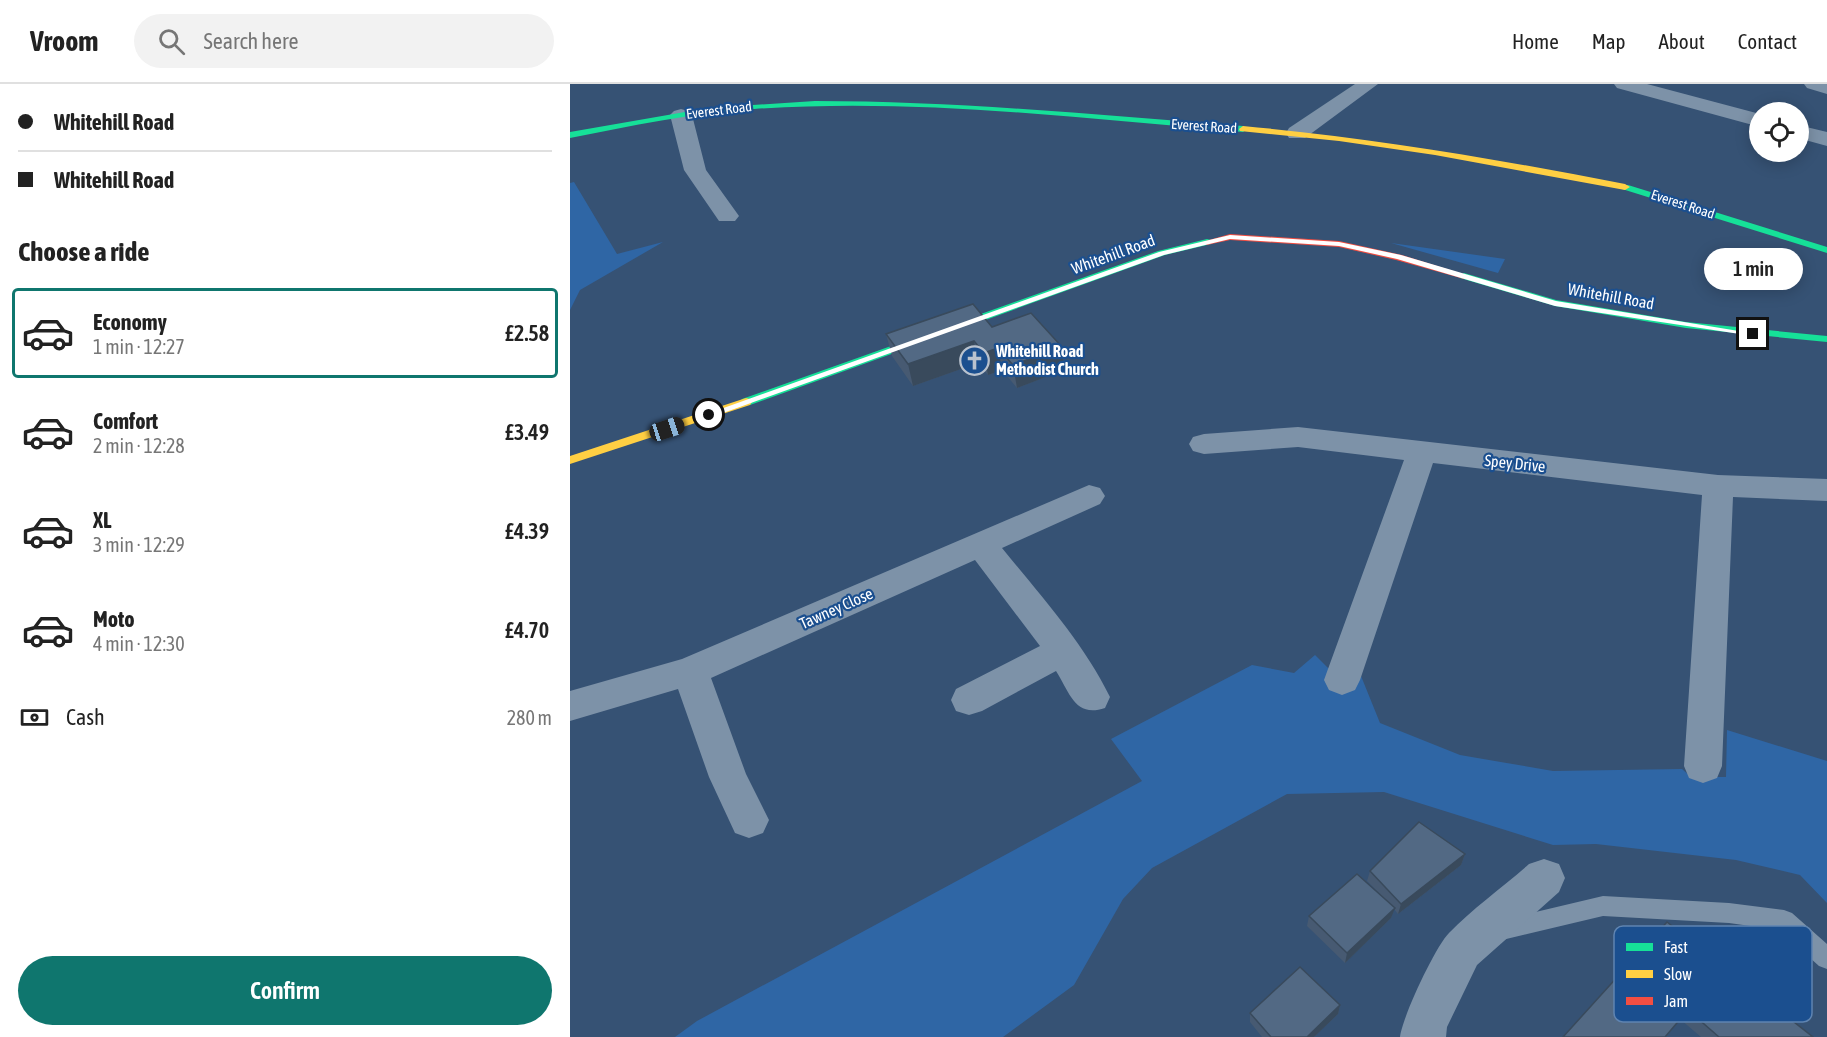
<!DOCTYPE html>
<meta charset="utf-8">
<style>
body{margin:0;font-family:"Asap Condensed",sans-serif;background:#f2f2f2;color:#222;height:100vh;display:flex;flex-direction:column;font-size:22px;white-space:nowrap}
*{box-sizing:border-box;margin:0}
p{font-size:20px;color:#767676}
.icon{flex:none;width:33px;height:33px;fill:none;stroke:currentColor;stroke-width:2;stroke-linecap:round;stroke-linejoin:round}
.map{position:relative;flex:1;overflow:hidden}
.details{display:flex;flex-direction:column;background:#fff;width:570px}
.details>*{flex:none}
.guide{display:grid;align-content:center;height:132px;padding:0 18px;background:#fff}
.buttons{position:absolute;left:1179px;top:18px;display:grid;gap:12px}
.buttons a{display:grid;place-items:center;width:60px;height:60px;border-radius:50%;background:#fff;box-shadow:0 3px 15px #0003;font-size:30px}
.end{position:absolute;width:27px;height:27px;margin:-14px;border:8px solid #fff;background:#111;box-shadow:0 0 0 3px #111}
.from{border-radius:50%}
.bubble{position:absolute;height:42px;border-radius:21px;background:#fff;box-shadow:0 3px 15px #0003;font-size:20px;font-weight:600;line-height:42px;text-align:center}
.car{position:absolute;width:18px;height:36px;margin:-18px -9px;border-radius:8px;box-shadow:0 0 4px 2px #0007;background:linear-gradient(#222 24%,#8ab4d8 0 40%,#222 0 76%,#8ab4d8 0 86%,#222 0)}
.guide b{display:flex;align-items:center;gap:21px;height:57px;font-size:22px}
.guide b+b{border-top:2px solid #e0e0e0}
.guide i{width:15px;height:15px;background:#222}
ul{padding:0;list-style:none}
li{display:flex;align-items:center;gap:18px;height:90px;margin:0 12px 9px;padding:0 6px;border:3px solid transparent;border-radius:6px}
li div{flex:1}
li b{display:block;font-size:22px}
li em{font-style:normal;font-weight:600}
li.selected{border-color:#0f766e}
li>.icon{width:54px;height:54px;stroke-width:1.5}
h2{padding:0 18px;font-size:27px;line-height:72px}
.pay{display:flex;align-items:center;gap:15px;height:66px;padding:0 18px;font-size:22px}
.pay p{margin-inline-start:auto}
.cta{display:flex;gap:12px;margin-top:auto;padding:12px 18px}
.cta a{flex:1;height:69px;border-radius:36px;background:#0f766e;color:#fff;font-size:24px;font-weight:600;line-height:69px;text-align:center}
header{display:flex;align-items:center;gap:36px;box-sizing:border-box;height:84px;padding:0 30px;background:#fff;border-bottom:2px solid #e0e0e0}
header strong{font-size:28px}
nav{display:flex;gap:33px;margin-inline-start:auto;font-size:21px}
.search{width:420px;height:54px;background:#f2f2f2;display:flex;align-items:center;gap:15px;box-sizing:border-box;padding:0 21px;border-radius:33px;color:#767676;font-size:22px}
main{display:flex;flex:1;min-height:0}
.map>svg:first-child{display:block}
</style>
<header>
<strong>Vroom</strong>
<div class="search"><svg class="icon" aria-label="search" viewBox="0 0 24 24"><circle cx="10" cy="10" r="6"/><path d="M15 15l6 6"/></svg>Search here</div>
<nav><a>Home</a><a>Map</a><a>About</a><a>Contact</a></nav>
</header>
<main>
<section class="details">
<div class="guide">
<b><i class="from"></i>Whitehill Road</b>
<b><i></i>Whitehill Road</b>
</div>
<h2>Choose a ride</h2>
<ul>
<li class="selected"><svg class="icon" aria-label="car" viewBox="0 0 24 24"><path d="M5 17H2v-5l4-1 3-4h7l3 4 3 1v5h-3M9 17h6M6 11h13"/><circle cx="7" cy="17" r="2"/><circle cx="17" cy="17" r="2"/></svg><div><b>Economy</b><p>1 min · 12:27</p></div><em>£2.58</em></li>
<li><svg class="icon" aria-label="car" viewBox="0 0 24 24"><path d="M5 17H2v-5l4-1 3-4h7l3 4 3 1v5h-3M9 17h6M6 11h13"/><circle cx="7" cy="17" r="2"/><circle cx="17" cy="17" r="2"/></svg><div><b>Comfort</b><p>2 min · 12:28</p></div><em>£3.49</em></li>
<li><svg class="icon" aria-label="car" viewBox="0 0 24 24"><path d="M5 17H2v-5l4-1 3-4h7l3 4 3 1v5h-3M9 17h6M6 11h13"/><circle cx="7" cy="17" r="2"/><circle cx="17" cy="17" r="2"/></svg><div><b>XL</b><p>3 min · 12:29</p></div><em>£4.39</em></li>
<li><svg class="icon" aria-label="car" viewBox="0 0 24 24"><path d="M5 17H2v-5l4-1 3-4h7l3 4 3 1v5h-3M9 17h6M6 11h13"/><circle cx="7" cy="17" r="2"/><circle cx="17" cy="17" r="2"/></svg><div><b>Moto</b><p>4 min · 12:30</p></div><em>£4.70</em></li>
</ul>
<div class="pay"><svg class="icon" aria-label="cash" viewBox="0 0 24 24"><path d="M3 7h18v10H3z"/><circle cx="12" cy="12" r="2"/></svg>Cash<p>280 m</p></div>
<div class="cta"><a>Confirm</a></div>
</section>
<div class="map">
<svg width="1257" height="953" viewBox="0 0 1257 953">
<rect width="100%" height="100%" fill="#365274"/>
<path fill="#2f66a5" d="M4 98 47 170 93 158 10 206 0 226V99Z
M821 159 935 175 928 189Z
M745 571 767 593 791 592 810 639 890 671 983 687 1112 685 1121 693H1156L1157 646 1257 677V819L1230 791 1166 776 1026 760 983 761 814 708 717 710 582 784 553 815 504 901 433 953H105L127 937 572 697 541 655 682 581 724 589Z"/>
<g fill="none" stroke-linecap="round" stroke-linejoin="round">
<path fill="#7d92a8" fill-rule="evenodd" d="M1033 812 1159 819 1214 826 1222 829 1257 860V885L1249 882 1209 846 1159 839 1033 832 932 856 924 853 921 846 924 839 932 836Z"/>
<path fill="#7d92a8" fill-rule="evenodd" d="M785 0H808L735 54H719L716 49 719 44Z
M1044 0H1077L1190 30V43L1047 4Z
M1234 0H1257V10L1237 4Z
M111 25 118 27 122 31 136 86 169 132 165 137H149L114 86 100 31 104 27Z
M1228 41 1257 48V62L1228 54Z
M728 343 1148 391 1257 395V417L1163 413 1152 682 1147 694 1133 699 1119 694 1114 682 1132 411 863 379 790 596 785 606 772 611 759 606 754 596 834 376 728 363 634 370 623 367 619 360 623 353 634 350Z
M519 401 530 404 535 412 530 420 432 464C470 511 513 558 540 613L535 624C505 634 500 609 486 587L412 627 399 631 386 627 381 616 386 605 470 562 405 476 141 594 176 690 199 736 193 749 179 754 165 749 139 693 108 605 0 637V607L112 575Z
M974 775 989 780 995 794 989 808 907 881 877 943 876 953H830C832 934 865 863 879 849 903 824 933 803 959 780Z"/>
<path fill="#16e098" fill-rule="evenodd" d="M245 17C388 17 530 31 673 42L677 45 673 48C510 34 347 14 184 25 122 29 61 42 0 54V48L138 24Z
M1052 101H1058L1257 163V169L1052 105Z
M637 155 641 156V160L595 171 180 321H172L170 318 172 315 588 167Z
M894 189 986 216 1116 238 1257 252V258L1116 244 985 222 890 194 889 192Z"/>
<path fill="#ffcf43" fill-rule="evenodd" d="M673 42C802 54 928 75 1055 100L1060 103 1055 106 865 71 769 57 670 47 669 45Z
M176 314 180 315 182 318 180 321 0 380V372Z"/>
<path fill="#f24e42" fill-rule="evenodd" d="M660 150 769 157 832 171 899 192 894 195 826 176 769 163 660 156 637 161 632 158Z"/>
</g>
<path fill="#475a72" d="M422 243 494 286 447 304 432 286 418 291 408 279 343 302 322 272 316 250Z
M895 770 891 781 828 830 824 825 821 834 775 879 737 842 739 832 811 811 797 797 800 787Z
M1097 838 1243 953H1131L1110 935Z
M770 921 768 930 744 953H692L680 938V929Z"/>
<path fill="#394a5c" d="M404 257 408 279 343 302 338 280Z
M492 263 494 286 447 304 443 281Z
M428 264 432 286 418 291 414 269Z
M895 770 891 781 828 830 831 820Z
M825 824 821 834 775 879 777 869Z
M770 921 768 930 744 953H737Z"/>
<path fill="#526984" stroke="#394a5c" stroke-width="1.5" d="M403 220 422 243 461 229 492 263 443 281 428 264 414 269 404 257 338 280 316 250Z
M849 738 895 770 831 820 800 787Z
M787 790 825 824 777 869 739 832Z
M1097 838 1243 953H1149L1118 926 1095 953H993Z
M730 883 770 921 737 953H701L680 929Z"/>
<path fill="#fff" d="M660 151 769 158 831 171 986 217 1187 250 1183 252 985 222 827 175 769 162 660 155 594 171 142 333 134 331 589 168Z"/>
<defs>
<symbol id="church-ring" viewBox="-11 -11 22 22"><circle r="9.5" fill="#1b4f8f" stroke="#b9c2ce" stroke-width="1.5"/><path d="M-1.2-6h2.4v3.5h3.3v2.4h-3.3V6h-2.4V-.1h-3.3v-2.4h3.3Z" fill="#b9c2ce"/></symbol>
</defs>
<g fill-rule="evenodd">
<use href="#church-ring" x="388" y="260" width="33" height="33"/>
</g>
<g text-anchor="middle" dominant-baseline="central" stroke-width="4.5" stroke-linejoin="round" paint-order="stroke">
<g font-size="14" fill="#fff" stroke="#1b4f8f">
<text transform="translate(149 26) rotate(-7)">Everest Road</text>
<text transform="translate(634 42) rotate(4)">Everest Road</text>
<text transform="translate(1113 120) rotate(18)">Everest Road</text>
</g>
<g font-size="16" fill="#fff" stroke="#1b4f8f">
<text transform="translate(543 170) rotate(-20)">Whitehill Road</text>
<text transform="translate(1041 212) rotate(10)">Whitehill Road</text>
<text transform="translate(945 379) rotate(6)">Spey Drive</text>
<text transform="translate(266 524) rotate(-24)">Tawney Close</text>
</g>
<g font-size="16" font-weight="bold" fill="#fff" stroke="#1b4f8f" text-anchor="start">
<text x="426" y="267">Whitehill Road<tspan x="426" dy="18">Methodist Church</tspan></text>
</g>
</g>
<rect x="1044" y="842" width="198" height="96" rx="9" fill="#1b4f8f" stroke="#5f84b1" stroke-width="1.5"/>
<rect x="1056" y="859" width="27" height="8" fill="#16e098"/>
<rect x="1056" y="886" width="27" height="8" fill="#ffcf43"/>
<rect x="1056" y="913" width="27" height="8" fill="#f24e42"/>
<g font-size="16" fill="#fff">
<text x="1094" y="869">Fast</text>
<text x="1094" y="896">Slow</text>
<text x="1094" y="923">Jam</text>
</g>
</svg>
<div class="buttons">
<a><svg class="icon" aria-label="locate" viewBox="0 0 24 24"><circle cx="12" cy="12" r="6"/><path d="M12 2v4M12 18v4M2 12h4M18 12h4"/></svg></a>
</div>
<i class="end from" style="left:139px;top:331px"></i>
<i class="end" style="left:1183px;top:250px"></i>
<div class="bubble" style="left:1134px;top:164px;width:99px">1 min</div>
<i class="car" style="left:97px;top:345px;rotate:72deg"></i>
</div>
</main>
